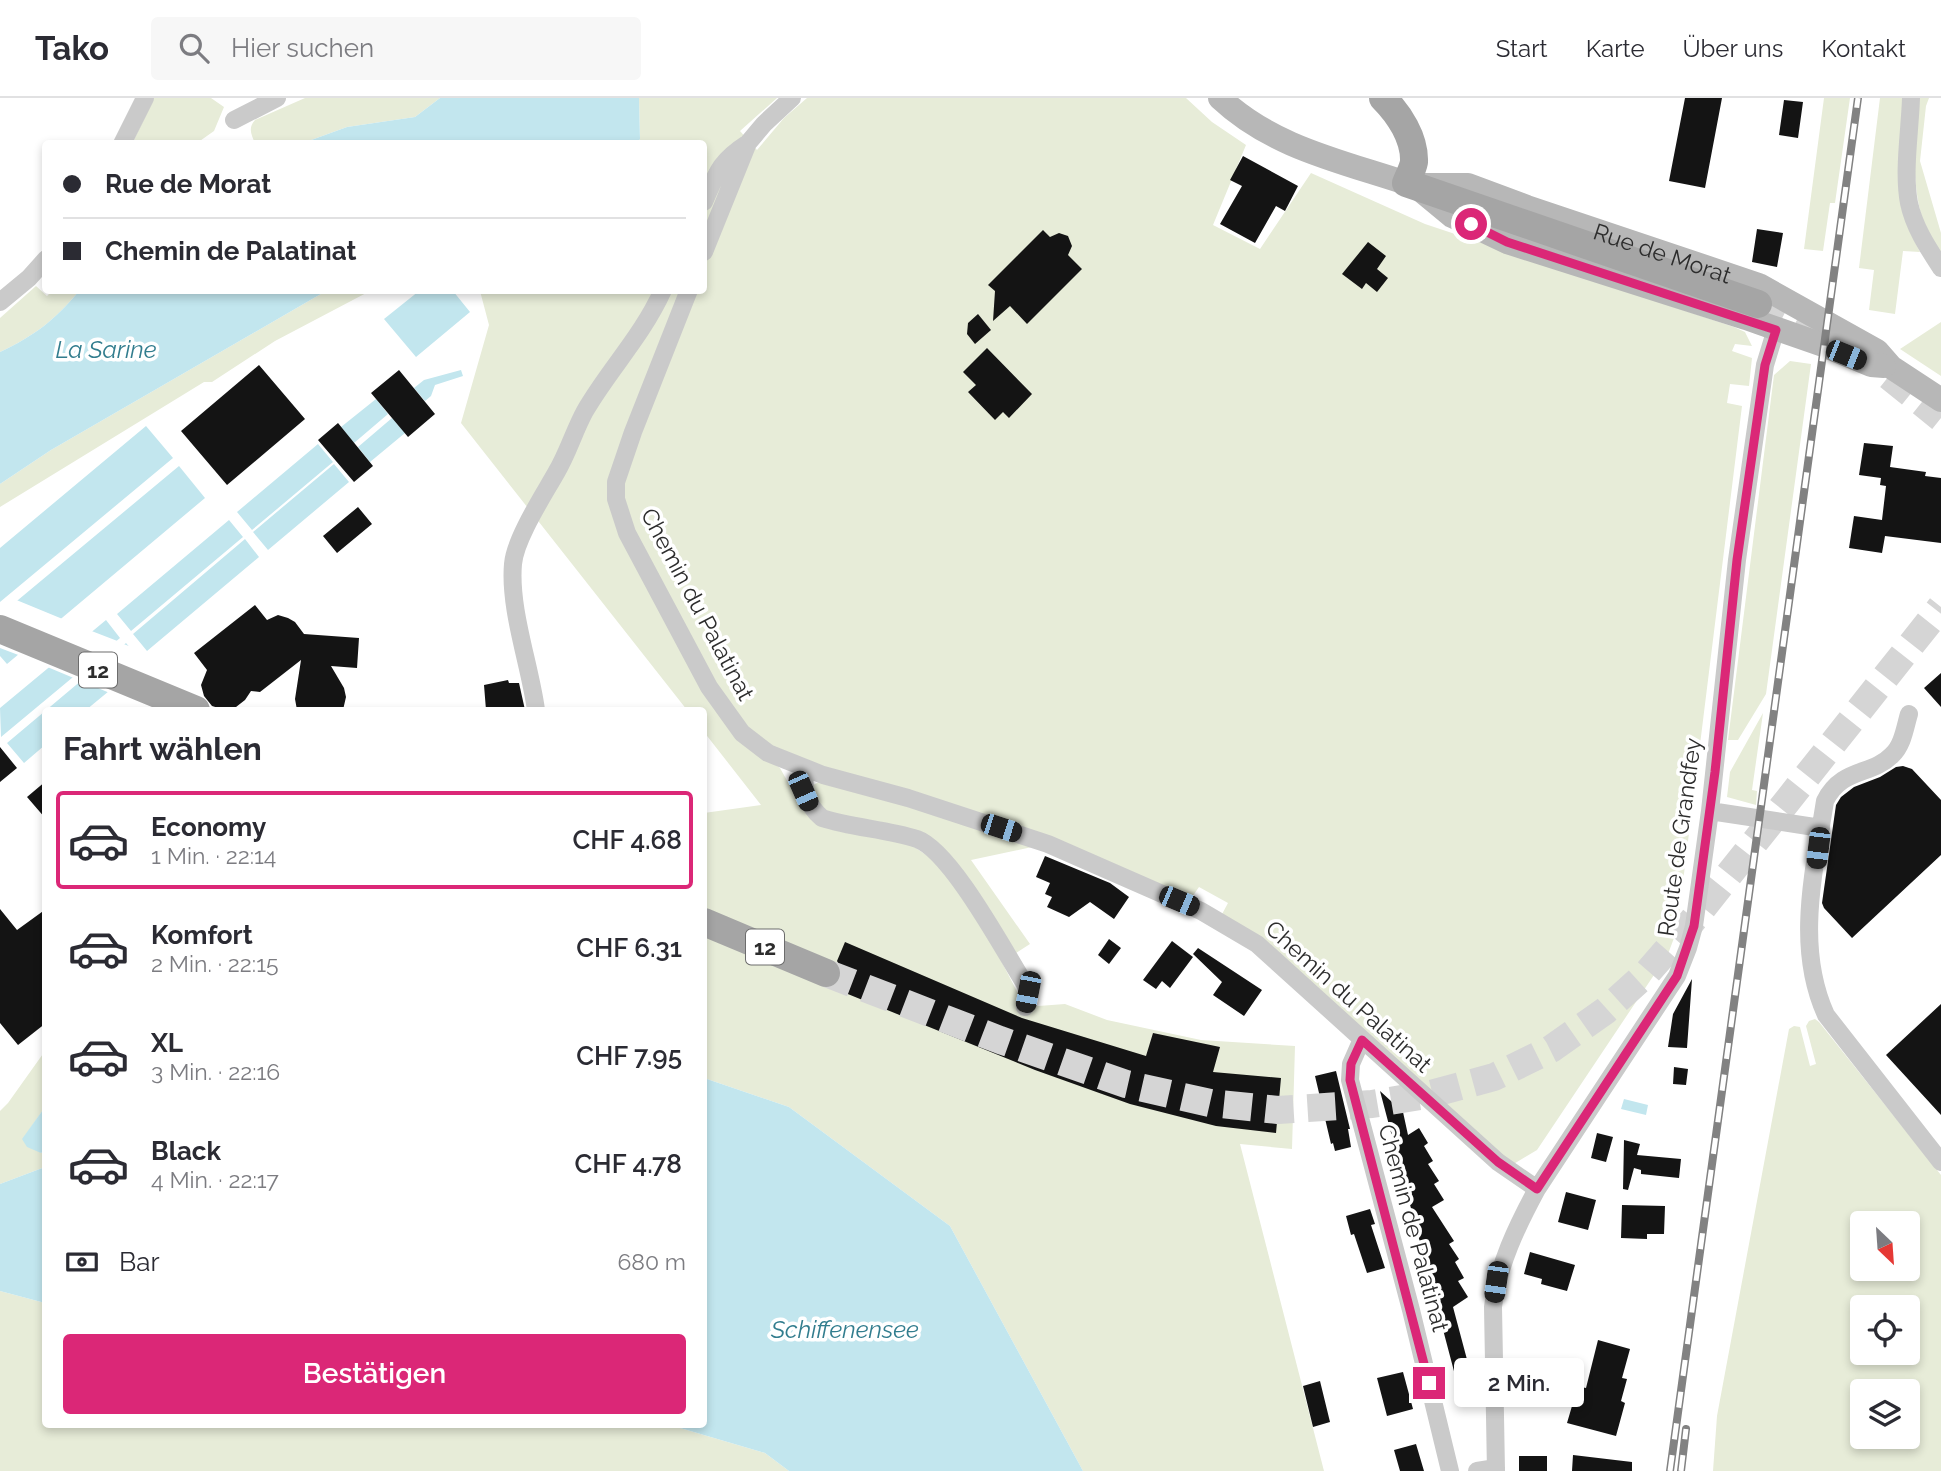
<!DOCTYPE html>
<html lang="de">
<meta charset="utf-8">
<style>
body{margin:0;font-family:Raleway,sans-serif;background:#f7f7f7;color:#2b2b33;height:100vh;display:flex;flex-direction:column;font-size:26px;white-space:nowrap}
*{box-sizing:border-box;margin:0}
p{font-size:23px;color:#7c7c81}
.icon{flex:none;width:38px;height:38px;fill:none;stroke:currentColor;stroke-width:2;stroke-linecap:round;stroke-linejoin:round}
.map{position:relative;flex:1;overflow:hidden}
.details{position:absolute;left:42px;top:609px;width:665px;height:721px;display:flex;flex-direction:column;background:#fff;border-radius:7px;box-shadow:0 4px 10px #0003}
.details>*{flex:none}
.top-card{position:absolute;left:42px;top:42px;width:665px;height:154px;border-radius:7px;box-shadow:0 4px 10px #0003;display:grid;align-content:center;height:154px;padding:0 21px;background:#fff}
.needle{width:46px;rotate:155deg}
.tools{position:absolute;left:1850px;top:1113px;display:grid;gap:14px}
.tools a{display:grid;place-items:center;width:70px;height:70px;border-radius:7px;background:#fff;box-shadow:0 4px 10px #0003;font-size:35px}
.end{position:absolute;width:32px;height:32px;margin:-16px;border:9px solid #db2777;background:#fff;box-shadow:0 0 0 4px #fff}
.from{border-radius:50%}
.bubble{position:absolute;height:49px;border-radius:7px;background:#fff;box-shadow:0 4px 10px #0003;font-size:23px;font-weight:600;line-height:49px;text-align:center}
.car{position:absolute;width:21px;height:42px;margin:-21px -10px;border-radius:9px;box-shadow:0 0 5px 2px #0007;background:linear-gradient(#222 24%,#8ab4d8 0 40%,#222 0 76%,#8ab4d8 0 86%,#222 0)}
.top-card b{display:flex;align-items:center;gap:24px;height:66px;font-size:26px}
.top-card b+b{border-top:2px solid #e1e1e2}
.top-card i{width:18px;height:18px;background:#2b2b33}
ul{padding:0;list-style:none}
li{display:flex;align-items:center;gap:21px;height:98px;margin:0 14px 10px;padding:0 7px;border:4px solid transparent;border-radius:7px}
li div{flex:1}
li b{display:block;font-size:26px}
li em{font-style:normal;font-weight:600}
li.on{border-color:#db2777}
li>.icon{width:63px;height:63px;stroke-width:1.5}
h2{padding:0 21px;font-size:32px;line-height:84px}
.pay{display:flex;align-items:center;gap:18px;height:77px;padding:0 21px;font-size:26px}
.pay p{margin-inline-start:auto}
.primary-button{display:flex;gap:14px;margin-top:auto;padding:14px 21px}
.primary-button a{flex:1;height:80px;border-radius:7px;background:#db2777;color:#fff;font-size:28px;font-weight:600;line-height:80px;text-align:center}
header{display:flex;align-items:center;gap:42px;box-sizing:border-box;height:98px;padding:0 35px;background:#fff;border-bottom:2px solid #e1e1e2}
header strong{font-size:33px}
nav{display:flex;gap:38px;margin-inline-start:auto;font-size:24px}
.search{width:490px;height:63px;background:#f7f7f7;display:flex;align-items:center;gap:18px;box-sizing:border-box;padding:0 24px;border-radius:7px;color:#7c7c81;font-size:26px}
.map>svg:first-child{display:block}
</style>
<header>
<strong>Tako</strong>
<div class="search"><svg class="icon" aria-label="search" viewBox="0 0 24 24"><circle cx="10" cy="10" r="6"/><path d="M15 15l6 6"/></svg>Hier suchen</div>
<nav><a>Start</a><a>Karte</a><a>Über uns</a><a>Kontakt</a></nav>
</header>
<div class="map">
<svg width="1941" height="1373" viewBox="0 0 1941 1373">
<rect width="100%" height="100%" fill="#fff"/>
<path fill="#e7ecd8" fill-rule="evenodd" d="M154 0H211L224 9 214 33 197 45 132 46Z
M305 0H440L415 19 347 29 303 45H255C251 36 248 30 255 22Z
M639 0H777L740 33 757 52 784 20 807 0H1186L1212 24 1246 47 1213 127 1260 151 1311 75 1425 126 1734 229 1745 234 1752 248 1735 246 1732 253 1752 260 1749 288 1730 286 1727 305 1742 308 1677 832 1668 856 1537 1052 1512 1067 1221 818 1228 805 1199 789 1190 802 761 656 780 670 804 713 911 747 934 762 950 780 992 845 1025 909 1065 906 1107 922 1201 942 1295 948 1292 1051 1240 1046 1324 1373H1083L950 1128 789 1009 704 980V715L761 707 704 634V612H687L461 325 489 227 480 193 704 192V46L636 45 640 41Z
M1824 0H1850L1835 105H1830L1823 153 1804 151Z
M1880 0H1905L1912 138 1920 154 1903 153 1895 216 1869 212 1874 172 1859 170Z
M1917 0H1929L1926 8 1920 63 1941 135V160C1907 109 1915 57 1917 0Z
M36 188 47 198 52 193H79C55 222 34 238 0 254V220Z
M326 193H370L275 243 212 284H204L0 409V386L51 352Z
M1941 224V278L1900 251Z
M1790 263 1811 266 1766 596 1738 642H1728L1774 277Z
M1763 615 1752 692 1757 693 1756 707 1727 699 1730 674Z
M821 683 912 707 1032 749 971 762 1030 846 1013 857 945 755 826 713 813 699V687Z
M1815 921 1819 924 1941 1077V1373H1713L1717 1318 1789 931 1794 928 1800 929 1810 968 1816 966 1806 928 1809 923ZM1862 1125H1908V1171H1862ZM1862 1209H1908V1255H1862ZM1862 1293H1908V1339H1862Z
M45 953V1009L23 1041 41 1055 45 1053V1069L0 1086V1013L8 1005Z
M0 1193 45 1205 46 1326 670 1327 765 1355 789 1373H0Z"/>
<path fill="#c2e6ee" d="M440 0H639L640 41 636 46 303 45 347 29 415 19Z
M79 193V192L326 193 51 352 0 386V254C34 238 55 222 79 193Z
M419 193H453L470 214 416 259 384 221Z
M461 272 463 278 435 287 431 298 425 303 414 290 424 282Z
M376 301 388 316 354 345 341 329Z
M392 320 405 335 370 364 358 349Z
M146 328 173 360 0 504V450Z
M318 346 333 364 252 432 237 414Z
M334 366 349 384 268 452 253 434Z
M179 368 205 400 7 566 0 558V517Z
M229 422 243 439 131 533 117 516Z
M245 441 259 459 147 553 133 536Z
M106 522 120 540 1 639 0 610Z
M126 545 143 565 86 612H46L45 647 24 665 7 645Z
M704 980 789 1009 950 1128 1083 1373H789L765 1355 670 1327 704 1326Z
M1624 1001 1648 1007 1646 1017 1621 1011Z
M45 1009V1053L41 1055 27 1049 22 1041Z
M45 1069H46L45 1205 0 1193V1086Z"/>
<path fill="#fff" d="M14 501 65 522 21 558 0 550V512Z
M89 532 120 544 76 581 45 568Z
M121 545 134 550 146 563 145 568 112 596 77 581Z"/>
<path fill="#141414" d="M1685 0H1722L1705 90 1669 83Z
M1784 2 1803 4 1798 40 1779 37Z
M1243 58 1298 88 1285 113 1276 108 1255 145 1220 126 1242 88 1230 82Z
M1757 131 1783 135 1777 169 1752 164Z
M1043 132 1050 139 1059 135 1068 138 1072 148 1068 157 1082 171 1027 226 1010 208 993 223 995 193 988 187Z
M1368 144 1386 158 1377 171 1388 180 1377 194 1366 185 1362 191 1342 176Z
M978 216 991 232 975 246 967 236 968 225Z
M987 250 1032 296 1009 320 1003 314 995 322 968 294 976 287 963 274Z
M259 267 305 321 227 387 181 333Z
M399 272 435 316 408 339 371 295Z
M338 325 373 368 354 384 318 342Z
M1864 345 1893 348 1890 369 1926 374 1925 378 1941 380V445L1885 438 1882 455 1849 450 1854 418 1882 422 1886 388 1880 387 1881 380 1859 377Z
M358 409 372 426 337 455 323 438Z
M255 507 267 522 278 517 288 520 295 524 304 536 359 540 357 570 331 568 344 590 346 599 343 612H297L295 601 301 562 260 594 251 593 245 602 236 609 225 612 212 608 204 598 201 587 207 572 194 555Z
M1941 575V609L1924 590Z
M508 582 509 585H519L525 612H486L484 587Z
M0 649 17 670 0 684Z
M1903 668 1912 671 1941 702V757L1852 840 1824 810 1822 805 1836 707 1841 699 1854 689 1880 679 1896 669Z
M46 683V721L27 699Z
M1045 758 1110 785 1129 799 1114 821 1090 804 1069 819 1047 809 1052 799 1045 796 1050 785 1036 779Z
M0 811 17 832 46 811V925L18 947 0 925Z
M1109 841 1121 850 1109 866 1098 857Z
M1172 843 1193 859 1170 890 1162 883 1156 891 1143 882Z
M845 844 1022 920 1146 958 1153 935 1220 949 1213 974 1281 980 1276 1035 1216 1028 1130 1006 1035 972 833 890 842 881V872L837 863Z
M1198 850 1262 892 1244 918 1213 897 1222 884 1193 856Z
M1692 881 1687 950 1668 949 1673 916Z
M1941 906V1017L1886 957Z
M1674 969 1688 971 1686 987 1673 986Z
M1336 973 1350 1031H1348L1351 1049 1335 1053 1333 1045 1331 1046 1315 978Z
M1380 993 1403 1014 1408 1037 1419 1030 1428 1045 1424 1048 1433 1063 1428 1066 1439 1083 1434 1086 1444 1102 1432 1109 1454 1143 1449 1146 1459 1161 1455 1164 1464 1180 1458 1183 1468 1199 1453 1209 1469 1269 1455 1277Z
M1597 1035 1613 1039 1606 1064 1591 1060Z
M1624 1042 1640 1046 1637 1057 1681 1061 1679 1080 1641 1076V1072L1634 1070 1628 1092 1623 1091Z
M1566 1094 1596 1102 1588 1132 1558 1124Z
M1622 1107 1665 1108 1664 1136H1647V1141L1621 1140Z
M1370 1111 1375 1126 1371 1127 1385 1170 1367 1175 1354 1136 1351 1137 1346 1118Z
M1530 1154 1575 1167 1567 1193 1541 1186 1542 1181 1524 1176Z
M1598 1242 1630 1251 1622 1280 1627 1281 1621 1303 1625 1305 1616 1338 1567 1325 1572 1308 1553 1302 1557 1284 1586 1290Z
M1403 1274 1413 1311 1387 1318 1377 1280Z
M1320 1283 1330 1324 1313 1329 1303 1288Z
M1416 1346 1424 1373H1400L1394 1352Z
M1573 1357 1632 1364V1373H1572Z
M1519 1358H1547V1373H1519Z"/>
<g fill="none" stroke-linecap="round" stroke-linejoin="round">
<path stroke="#d5d5d5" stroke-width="28" stroke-dasharray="28 14" stroke-linecap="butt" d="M1758 206 1824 239
M1889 278 1941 320
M826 875 1000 942 1126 986 1210 1005 1278 1012 1372 1006 1431 996 1494 979 1551 951 1605 913 1647 875 1689 827 1941 509"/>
<path stroke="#cacaca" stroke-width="18" d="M1911 0C1910 33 1903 74 1909 105 1914 129 1928 150 1941 170
M234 22 277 0
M122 46 145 0
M704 104C717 74 720 63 748 45
M704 154 748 45 764 26 792 0
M689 192 633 334 616 384V401L627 435 709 589 742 635 768 655 823 677 908 700 1048 746 1201 813 1257 846 1498 1064 1537 1091
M0 204 29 180 46 161
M536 612C530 567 509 511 513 466 515 441 543 398 556 375 568 355 574 333 585 313 610 270 641 240 663 192
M1909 616C1905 629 1903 647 1892 657 1872 678 1842 669 1825 703 1814 774 1795 849 1826 917L1941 1064
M805 671C803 692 805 705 822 720 853 730 886 731 917 741 951 753 1004 853 1025 886L1028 894 1025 909
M1710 713 1821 730
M1362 941 1351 966 1350 982 1411 1212 1450 1373
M1477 1373 1496 1370
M1496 1373 1493 1209C1498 1167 1517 1128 1537 1091L1677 878 1688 850 1694 828 1710 713 1737 462 1765 267 1776 231"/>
<g stroke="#b7b7b7" stroke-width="24">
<path d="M1220 0C1272 49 1340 63 1406 85"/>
<path id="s1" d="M1422 87H1468L1527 109 1759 187 1877 253 1891 269 1941 302"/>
<path d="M1423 94 1452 118 1507 144 1746 220 1823 247 1871 267 1884 268"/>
</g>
<path stroke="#a5a5a5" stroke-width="28" d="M1383 0C1399 16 1415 40 1414 64 1413 70 1409 78 1406 85L1758 206
M0 531 196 612
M704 824 826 875"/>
<defs>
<path id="rail" d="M1670 1373 1858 0
M1681 1373 1686 1331"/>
</defs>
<use href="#rail" stroke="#828282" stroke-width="8"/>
<use href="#rail" stroke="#fff" stroke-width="5" stroke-dasharray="16" stroke-linecap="butt"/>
</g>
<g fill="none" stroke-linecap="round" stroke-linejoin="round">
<path stroke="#db2777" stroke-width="9" d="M1429 1285 1350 982 1351 966 1362 942 1498 1064 1537 1091 1677 878 1694 828 1715 674 1737 462 1765 267 1776 232 1507 144 1471 126"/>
</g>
<g text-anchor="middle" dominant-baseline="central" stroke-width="7" stroke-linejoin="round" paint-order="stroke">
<g fill="#fff" stroke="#6c6c6c" stroke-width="2">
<rect x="79" y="554.5" width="38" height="35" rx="5"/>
<rect x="746" y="831.5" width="38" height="35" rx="5"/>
</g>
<g font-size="21" font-weight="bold" fill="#2d2d2d">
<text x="98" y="572">12</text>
<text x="765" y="849">12</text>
</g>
<g font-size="23" fill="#2d2d2d" stroke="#fff">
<text stroke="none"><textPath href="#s1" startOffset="252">Rue de Morat</textPath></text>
<text transform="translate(698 506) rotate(62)">Chemin du Palatinat</text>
<text transform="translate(1679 739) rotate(-82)">Route de Grandfey</text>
<text transform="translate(1349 898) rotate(42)">Chemin du Palatinat</text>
<text transform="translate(1414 1130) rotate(75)">Chemin de Palatinat</text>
</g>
<g font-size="24" font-style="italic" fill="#327d8e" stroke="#fff">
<text x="106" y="251">La Sarine</text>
<text x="845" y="1231">Schiffenensee</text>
</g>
</g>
</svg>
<div class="tools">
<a><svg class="needle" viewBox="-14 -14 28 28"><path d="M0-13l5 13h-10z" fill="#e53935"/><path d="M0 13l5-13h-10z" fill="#7c7c81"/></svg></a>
<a><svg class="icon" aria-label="locate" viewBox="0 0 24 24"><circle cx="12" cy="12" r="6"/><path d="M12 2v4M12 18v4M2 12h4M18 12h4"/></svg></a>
<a><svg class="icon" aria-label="layers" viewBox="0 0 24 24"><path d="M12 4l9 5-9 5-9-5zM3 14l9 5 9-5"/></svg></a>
</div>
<i class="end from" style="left:1471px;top:126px"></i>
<i class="end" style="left:1429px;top:1285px"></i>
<div class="bubble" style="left:1454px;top:1260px;width:130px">2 Min.</div>
<i class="car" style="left:1846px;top:257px;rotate:112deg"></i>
<i class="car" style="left:803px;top:693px;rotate:156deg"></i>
<i class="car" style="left:1001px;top:730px;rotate:108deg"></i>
<i class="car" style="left:1818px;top:750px;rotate:187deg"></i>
<i class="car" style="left:1179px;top:803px;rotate:113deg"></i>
<i class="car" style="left:1028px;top:894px;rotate:191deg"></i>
<i class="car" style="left:1496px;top:1184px;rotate:188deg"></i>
<div class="top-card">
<b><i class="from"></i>Rue de Morat</b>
<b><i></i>Chemin de Palatinat</b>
</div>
<section class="details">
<h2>Fahrt wählen</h2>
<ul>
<li class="on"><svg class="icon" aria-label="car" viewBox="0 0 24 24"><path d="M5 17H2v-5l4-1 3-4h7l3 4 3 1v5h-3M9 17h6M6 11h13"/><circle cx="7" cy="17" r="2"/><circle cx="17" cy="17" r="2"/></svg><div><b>Economy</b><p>1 Min. · 22:14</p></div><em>CHF 4.68</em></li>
<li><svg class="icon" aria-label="car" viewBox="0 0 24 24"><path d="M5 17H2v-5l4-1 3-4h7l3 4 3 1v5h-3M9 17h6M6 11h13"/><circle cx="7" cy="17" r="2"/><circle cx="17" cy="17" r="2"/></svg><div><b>Komfort</b><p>2 Min. · 22:15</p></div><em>CHF 6.31</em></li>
<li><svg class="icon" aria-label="car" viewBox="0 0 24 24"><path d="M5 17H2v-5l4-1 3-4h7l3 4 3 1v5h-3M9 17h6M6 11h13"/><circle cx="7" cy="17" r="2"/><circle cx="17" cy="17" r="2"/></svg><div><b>XL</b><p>3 Min. · 22:16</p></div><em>CHF 7.95</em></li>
<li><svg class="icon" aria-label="car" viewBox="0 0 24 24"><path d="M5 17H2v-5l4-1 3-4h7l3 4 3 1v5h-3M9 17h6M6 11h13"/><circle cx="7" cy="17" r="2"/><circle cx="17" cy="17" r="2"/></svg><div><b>Black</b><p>4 Min. · 22:17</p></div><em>CHF 4.78</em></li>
</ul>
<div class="pay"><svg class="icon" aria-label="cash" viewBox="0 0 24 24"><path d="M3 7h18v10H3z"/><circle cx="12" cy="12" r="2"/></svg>Bar<p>680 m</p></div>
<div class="primary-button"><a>Bestätigen</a></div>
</section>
</div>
